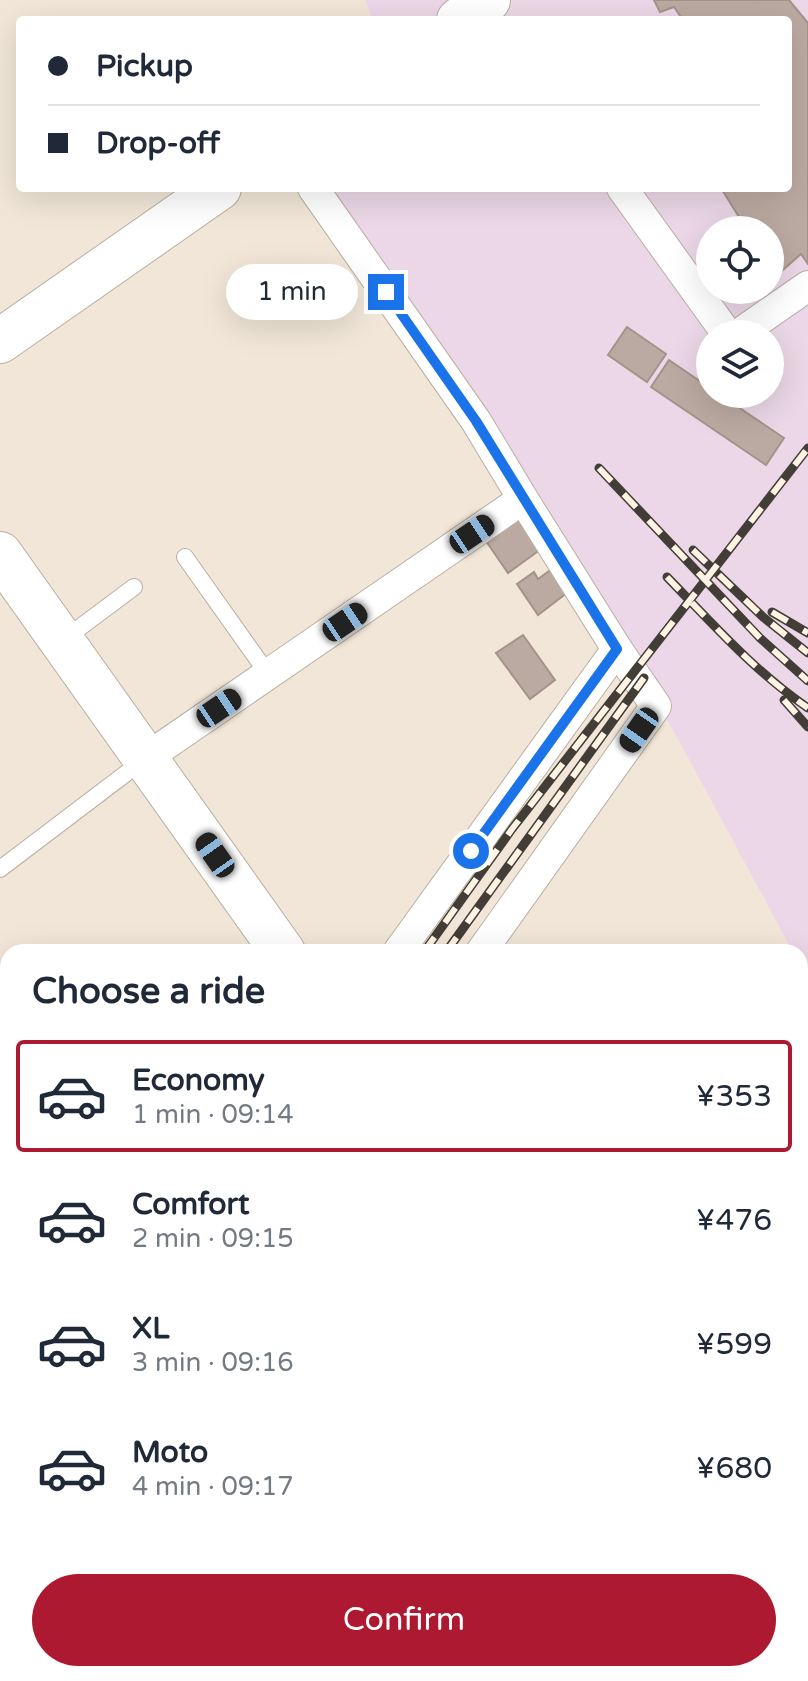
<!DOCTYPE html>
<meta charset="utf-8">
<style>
body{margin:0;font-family:"Varela Round",sans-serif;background:#f2f2f3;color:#1f2937;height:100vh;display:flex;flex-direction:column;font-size:30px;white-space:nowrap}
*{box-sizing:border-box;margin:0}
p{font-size:26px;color:#747a83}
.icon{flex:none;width:44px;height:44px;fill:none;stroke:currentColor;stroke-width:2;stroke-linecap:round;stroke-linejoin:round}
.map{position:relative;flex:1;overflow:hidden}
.sheet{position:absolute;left:0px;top:944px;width:808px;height:738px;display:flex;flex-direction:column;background:#fff;border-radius:24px 24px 0 0;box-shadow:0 8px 32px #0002}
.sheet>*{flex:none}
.banner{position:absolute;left:16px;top:16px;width:776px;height:176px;border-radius:8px;box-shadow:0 8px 32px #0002;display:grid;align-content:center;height:176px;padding:0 32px;background:#fff}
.controls{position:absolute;left:696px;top:216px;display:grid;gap:16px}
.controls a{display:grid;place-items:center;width:88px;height:88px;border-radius:50%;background:#fff;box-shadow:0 8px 32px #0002;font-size:40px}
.end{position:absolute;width:36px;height:36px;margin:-18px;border:10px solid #1a73e8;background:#fff;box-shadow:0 0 0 4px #fff}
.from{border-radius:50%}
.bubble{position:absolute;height:56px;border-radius:28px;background:#fff;box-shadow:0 8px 32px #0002;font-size:26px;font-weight:600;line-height:56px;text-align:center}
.car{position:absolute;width:24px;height:48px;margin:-24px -12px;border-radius:10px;box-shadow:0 0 6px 2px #0007;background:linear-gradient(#222 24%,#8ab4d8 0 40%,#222 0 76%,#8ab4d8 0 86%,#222 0)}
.banner b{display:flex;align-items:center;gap:28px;height:76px;font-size:30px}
.banner b+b{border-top:2px solid #e0e1e3}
.banner i{width:20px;height:20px;background:#1f2937}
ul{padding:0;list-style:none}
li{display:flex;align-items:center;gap:24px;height:112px;margin:0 16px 12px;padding:0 16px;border:4px solid transparent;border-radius:8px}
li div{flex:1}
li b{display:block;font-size:30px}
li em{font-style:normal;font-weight:600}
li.selected{border-color:#ad1930}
li>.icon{width:72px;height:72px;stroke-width:1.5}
h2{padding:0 32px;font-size:36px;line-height:96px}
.action{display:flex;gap:16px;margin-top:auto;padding:16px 32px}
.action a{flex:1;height:92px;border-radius:48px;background:#ad1930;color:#fff;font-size:32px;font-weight:600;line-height:92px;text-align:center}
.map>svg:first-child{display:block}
</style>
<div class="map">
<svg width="808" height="1681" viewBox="0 0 808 1681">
<rect width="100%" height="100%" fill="#f1e6d7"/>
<path fill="#ebd7e7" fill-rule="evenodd" d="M365 0H808V979L800 965V952H793L683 748 536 491 321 188H788V20H373ZM710 230H770V290H710ZM710 334H770V394H710Z"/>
<path fill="#bbaaa1" stroke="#a4938a" stroke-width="2" d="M654 0H789L808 23V264L801 254 776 276 770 266V230H747L721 188H788V20H683L674 7 660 12Z
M627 327 666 354 647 382 608 355Z
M669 360 710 388V394H719L784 438 766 465 651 387Z
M519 518 541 549 508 573 486 541Z
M552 569 568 592 538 615 517 584 534 572 538 579Z
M523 635 555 680 530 699 496 653Z"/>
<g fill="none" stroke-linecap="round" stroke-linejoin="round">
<defs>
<path id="lane" d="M185 557 268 674
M63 640 134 587
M0 869 145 759
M0 1123 8 1118
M800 1319 808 1314
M680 1674 687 1681
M180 1681 191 1674
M581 1681 594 1674"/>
<path id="street" d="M313 188 476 421 523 499
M622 188 727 334
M739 334 808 286
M146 758 523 499 617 649 398 952
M481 952 656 706 617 649
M0 1359 8 1354
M0 1636 8 1643
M45 1674 52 1681
M15 1681 19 1674"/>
<path id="secondary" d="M459 20 488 0
M0 341 219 188
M0 554 283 952
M787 1674 792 1681"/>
</defs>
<use href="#lane" stroke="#b9afa0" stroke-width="18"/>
<use href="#street" stroke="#b9afa0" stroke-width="32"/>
<use href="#secondary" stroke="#b9afa0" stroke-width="46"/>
<use href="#lane" stroke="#fff" stroke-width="16"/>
<use href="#street" stroke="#fff" stroke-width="30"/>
<use href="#secondary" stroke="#fff" stroke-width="44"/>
<defs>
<path id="rail" d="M599 468 760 638 808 681
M693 550 763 617 808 653
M667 577C711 622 755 672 808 708
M772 612 808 633
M784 700 808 727
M424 952 512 829 808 448
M446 952 644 678
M0 1571 8 1559
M0 1604 8 1591"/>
</defs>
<use href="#rail" stroke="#423d36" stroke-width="9"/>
<use href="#rail" stroke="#fff4e4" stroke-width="6" stroke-dasharray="18" stroke-linecap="butt"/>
</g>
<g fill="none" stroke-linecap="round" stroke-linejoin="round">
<path stroke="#1a73e8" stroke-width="10" d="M386 292 476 421 617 649 471 851"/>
</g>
</svg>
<div class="controls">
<a><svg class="icon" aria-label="locate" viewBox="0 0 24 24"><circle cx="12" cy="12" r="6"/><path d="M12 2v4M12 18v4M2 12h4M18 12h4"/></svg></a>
<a><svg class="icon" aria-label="layers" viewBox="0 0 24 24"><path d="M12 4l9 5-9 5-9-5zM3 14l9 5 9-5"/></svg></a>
</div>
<i class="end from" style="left:471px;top:851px"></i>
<i class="end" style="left:386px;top:292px"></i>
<div class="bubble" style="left:226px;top:264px;width:132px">1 min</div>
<i class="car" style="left:472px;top:534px;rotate:56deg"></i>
<i class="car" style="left:345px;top:622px;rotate:56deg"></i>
<i class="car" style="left:219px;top:708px;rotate:56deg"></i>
<i class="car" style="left:639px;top:730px;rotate:215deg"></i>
<i class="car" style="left:215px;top:855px;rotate:325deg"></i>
<div class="banner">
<b><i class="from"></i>Pickup</b>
<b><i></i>Drop-off</b>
</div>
<section class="sheet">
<h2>Choose a ride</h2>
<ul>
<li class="selected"><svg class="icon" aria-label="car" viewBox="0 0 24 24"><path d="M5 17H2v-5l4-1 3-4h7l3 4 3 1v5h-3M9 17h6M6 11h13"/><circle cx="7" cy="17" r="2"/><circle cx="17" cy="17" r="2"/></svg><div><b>Economy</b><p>1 min · 09:14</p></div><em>¥353</em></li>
<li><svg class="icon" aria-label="car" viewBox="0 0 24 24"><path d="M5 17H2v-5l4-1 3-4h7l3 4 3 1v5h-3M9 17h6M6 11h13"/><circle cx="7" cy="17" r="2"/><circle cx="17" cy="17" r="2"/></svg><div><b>Comfort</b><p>2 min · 09:15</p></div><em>¥476</em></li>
<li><svg class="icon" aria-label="car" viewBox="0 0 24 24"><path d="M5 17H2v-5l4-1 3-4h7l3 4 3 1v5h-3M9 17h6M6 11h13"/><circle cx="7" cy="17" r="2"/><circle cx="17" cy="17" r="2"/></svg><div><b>XL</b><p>3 min · 09:16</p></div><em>¥599</em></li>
<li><svg class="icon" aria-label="car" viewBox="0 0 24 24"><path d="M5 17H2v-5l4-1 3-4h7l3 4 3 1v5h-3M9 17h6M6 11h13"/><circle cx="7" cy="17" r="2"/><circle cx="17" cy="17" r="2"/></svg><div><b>Moto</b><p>4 min · 09:17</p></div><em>¥680</em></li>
</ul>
<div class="action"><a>Confirm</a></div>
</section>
</div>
